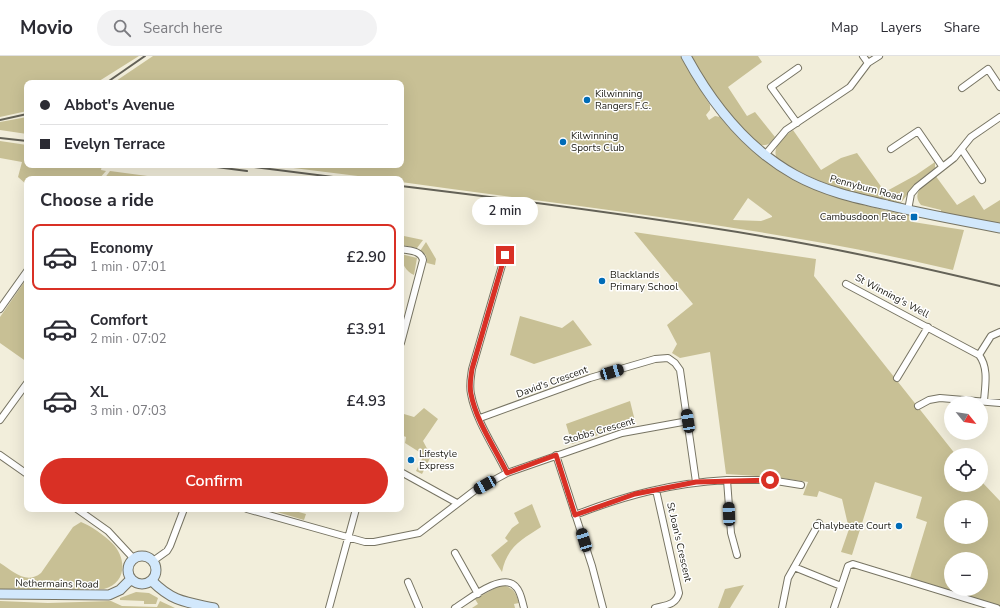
<!DOCTYPE html>
<meta charset="utf-8">
<style>
body{margin:0;font-family:"Nunito Sans",sans-serif;background:#f2f2f3;color:#2b2b33;height:100vh;display:flex;flex-direction:column;font-size:15px;white-space:nowrap}
*{box-sizing:border-box;margin:0}
p{font-size:13px;color:#7c7c81}
.icon{flex:none;width:22px;height:22px;fill:none;stroke:currentColor;stroke-width:2;stroke-linecap:round;stroke-linejoin:round}
.map{position:relative;flex:1;overflow:hidden}
.details{position:absolute;left:24px;top:120px;width:380px;height:336px;display:flex;flex-direction:column;background:#fff;border-radius:8px;box-shadow:0 4px 16px #0002}
.details>*{flex:none}
.top-card{position:absolute;left:24px;top:24px;width:380px;height:88px;border-radius:8px;box-shadow:0 4px 16px #0002;display:grid;align-content:center;height:88px;padding:0 16px;background:#fff}
.needle{width:26px;rotate:120deg}
.buttons{position:absolute;left:944px;top:340px;display:grid;gap:8px}
.buttons a{display:grid;place-items:center;width:44px;height:44px;border-radius:50%;background:#fff;box-shadow:0 4px 16px #0002;font-size:20px}
.end{position:absolute;width:18px;height:18px;margin:-9px;border:5px solid #d93025;background:#fff;box-shadow:0 0 0 2px #fff}
.from{border-radius:50%}
.bubble{position:absolute;height:28px;border-radius:14px;background:#fff;box-shadow:0 4px 16px #0002;font-size:13px;font-weight:600;line-height:28px;text-align:center}
.car{position:absolute;width:12px;height:24px;margin:-12px -6px;border-radius:5px;box-shadow:0 0 3px 1px #0007;background:linear-gradient(#222 24%,#8ab4d8 0 40%,#222 0 76%,#8ab4d8 0 86%,#222 0)}
.top-card b{display:flex;align-items:center;gap:14px;height:38px;font-size:15px}
.top-card b+b{border-top:1px solid #e1e1e2}
.top-card i{width:10px;height:10px;background:#2b2b33}
ul{padding:0;list-style:none}
li{display:flex;align-items:center;gap:12px;height:66px;margin:0 8px 6px;padding:0 8px;border:2px solid transparent;border-radius:8px}
li div{flex:1}
li b{display:block;font-size:15px}
li em{font-style:normal;font-weight:600}
li.on{border-color:#d93025}
li>.icon{width:36px;height:36px;stroke-width:1.5}
h2{padding:0 16px;font-size:18px;line-height:48px}
.primary-button{display:flex;gap:8px;margin-top:auto;padding:8px 16px}
.primary-button a{flex:1;height:46px;border-radius:24px;background:#d93025;color:#fff;font-size:16px;font-weight:600;line-height:46px;text-align:center}
header{display:flex;align-items:center;gap:24px;box-sizing:border-box;height:56px;padding:0 20px;background:#fff;border-bottom:1px solid #e1e1e2}
header strong{font-size:19px}
nav{display:flex;gap:22px;margin-inline-start:auto;font-size:14px}
.search{width:280px;height:36px;background:#f2f2f3;display:flex;align-items:center;gap:10px;box-sizing:border-box;padding:0 14px;border-radius:22px;color:#7c7c81;font-size:15px}
.map>svg:first-child{display:block}
</style>
<header>
<strong>Movio</strong>
<div class="search"><svg class="icon" aria-label="search" viewBox="0 0 24 24"><circle cx="10" cy="10" r="6"/><path d="M15 15l6 6"/></svg>Search here</div>
<nav><a>Map</a><a>Layers</a><a>Share</a></nav>
</header>
<div class="map">
<svg width="1000" height="552" viewBox="0 0 1000 552">
<rect width="100%" height="100%" fill="#f2eedb"/>
<path fill="#c8c095" fill-rule="evenodd" d="M0 0H139L96 27H27V55L0 61Z
M153 0H680L710 49V54L706 59 709 64 715 60 720 61C771 125 836 145 913 160V166L964 174 953 214C772 171 585 152 401 126V123H382L269 109H401V27H113ZM748 142 772 160V161L761 165 733 164Z
M690 0H758L762 6 728 31 747 60 755 56 775 81C771 87 768 90 760 89 738 79 704 22 690 0Z
M27 61V78L0 74V66Z
M793 74 821 114 841 102 857 97 885 136 916 119 935 106V112L917 126 900 148C851 137 820 129 777 103 771 90 784 81 793 74Z
M0 85 27 89V109H102L101 114 106 115 99 123H27V129L18 121 22 106 0 102Z
M110 115 170 123H104Z
M935 119 957 149 974 139 984 154 1000 144V168L941 156V154L921 149C910 136 926 127 935 119Z
M634 176 816 203 814 220 956 399H951V429H981V425L1000 445V550L910 522 927 466 916 462 922 441 875 426 852 499 841 496 849 473 842 443 819 435 817 441 803 439 808 426 774 421 726 418 710 296 680 302 672 297 677 288 667 269 693 248ZM951 451H981V481H951ZM951 503H981V533H951Z
M404 180 423 184 417 192 402 189Z
M426 186 436 203 435 209 427 207 426 199 420 195Z
M401 198 417 202 414 219C406 216 401 206 401 198Z
M27 222V306L0 287V261Z
M520 260 562 272 573 264 592 289 534 308 510 299Z
M630 345 636 369 613 374 572 388 566 368Z
M424 352 438 363 423 385 431 400 422 418 416 415 424 399 405 387 406 381 401 379 404 358 414 361Z
M532 448 541 471C521 484 507 491 502 516L491 499 508 485 505 482 512 472 519 467 514 457Z
M267 453H288L306 458 304 464Z
M81 466C91 470 104 479 112 487 127 502 127 527 104 533H0V507C13 515 26 529 41 517L73 471Z
M501 529C513 531 516 536 519 547L514 548 515 552H472L478 548 475 543Z
M744 529 730 552H718L725 533Z
M136 536 149 537 158 542 156 548H144V545L120 544V542Z
M0 545 48 547 111 545 122 550 157 551 160 545 175 552H0Z"/>
<g fill="none" stroke-linecap="round" stroke-linejoin="round">
<defs>
<path id="street" d="M863 0 868 7
M962 32 988 13 1000 31
M797 67 771 31 798 12
M891 93 918 75 942 110
M962 94 982 124
M765 99 786 74 850 31 868 7 879 0
M908 154 911 138 917 131 954 102 971 81 1000 61
M401 193C409 195 421 194 423 204L401 287
M505 199 472 313C471 321 469 329 471 338 476 365 495 392 507 417
M846 228 979 299C989 312 985 330 984 345
M0 253 27 215
M979 299 991 280 1000 276
M897 322 928 271
M918 350 929 344 940 342 1000 347
M480 362 590 322 655 303 668 302 675 307 680 314 696 426
M0 364 27 327
M0 399 27 418
M556 399 592 510 603 552
M401 416 457 447
M727 424H770L801 429
M77 453 108 475 134 503
M247 453 365 486H374L419 477 474 435 507 417 622 377 688 365
M575 459C626 439 673 427 727 424L731 477 737 499
M455 497 478 538
M153 505 167 495 170 490 184 453
M794 511 841 530
M408 526 419 552
M329 552 356 453
M455 552C468 544 503 515 516 531 521 536 522 545 524 552
M655 552C666 549 676 549 679 537L656 434
M782 552 788 522 819 467
M834 552 848 510 853 508 997 552"/>
<path id="secondary" d="M686 0C712 48 746 92 795 119 824 135 855 142 887 149 924 158 962 165 1000 172
M128 514a14 14 0 1 1 28 0a14 14 0 1 1-28 0Z
M152 525C173 546 186 546 214 552
M0 538 109 539 120 534 131 523"/>
</defs>
<use href="#street" stroke="#777463" stroke-width="8"/>
<use href="#secondary" stroke="#777463" stroke-width="11"/>
<use href="#street" stroke="#fff" stroke-width="6"/>
<use href="#secondary" stroke="#d2e8fc" stroke-width="9"/>
<path stroke="#646257" stroke-width="2" d="M106 27 145 0
M0 64 27 58
M0 82 27 85
M201 109 247 115
M239 109 349 123
M401 130C525 145 650 161 773 182 849 195 925 212 1000 230"/>
</g>
<g fill="none" stroke-linecap="round" stroke-linejoin="round">
<path stroke="#d93025" stroke-width="5" d="M505 199 472 313C471 321 469 329 471 338 476 365 495 392 507 417L556 399 575 459 635 438 696 426 770 424"/>
</g>
<g fill="#006cb7" stroke="#fff" stroke-width="1.5">
<circle cx="587" cy="44" r="4"/>
<circle cx="563" cy="86" r="4"/>
<rect x="910" y="157" width="8" height="8" rx="2"/>
<circle cx="602" cy="225" r="4"/>
<circle cx="411" cy="404" r="4"/>
<circle cx="899" cy="470" r="4"/>
</g>
<g text-anchor="middle" dominant-baseline="central" stroke-width="3" stroke-linejoin="round" paint-order="stroke">
<g font-size="10" fill="#24231c" stroke="#fff" text-anchor="start">
<text x="595" y="38">Kilwinning<tspan x="595" dy="12">Rangers F.C.</tspan></text>
<text x="571" y="80">Kilwinning<tspan x="571" dy="12">Sports Club</tspan></text>
<text x="906" y="161" text-anchor="end">Cambusdoon Place</text>
<text x="610" y="219">Blacklands<tspan x="610" dy="12">Primary School</tspan></text>
<text x="419" y="398">Lifestyle<tspan x="419" dy="12">Express</tspan></text>
<text x="891" y="470" text-anchor="end">Chalybeate Court</text>
</g>
<g font-size="10" fill="#24231c" stroke="#fff">
<text transform="translate(866 132) rotate(15)">Pennyburn Road</text>
<text transform="translate(892 240) rotate(28)">St Winning's Well</text>
<text transform="translate(552 326) rotate(-20)">David's Crescent</text>
<text transform="translate(599 375) rotate(-16)">Stobbs Crescent</text>
<text transform="translate(679 486) rotate(77)">St Joan's Crescent</text>
<text transform="translate(57 528) rotate(1)">Nethermains Road</text>
</g>
</g>
</svg>
<div class="buttons">
<a><svg class="needle" viewBox="-14 -14 28 28"><path d="M0-13l5 13h-10z" fill="#e53935"/><path d="M0 13l5-13h-10z" fill="#7c7c81"/></svg></a>
<a><svg class="icon" aria-label="locate" viewBox="0 0 24 24"><circle cx="12" cy="12" r="6"/><path d="M12 2v4M12 18v4M2 12h4M18 12h4"/></svg></a>
<a>+</a>
<a>−</a>
</div>
<i class="end from" style="left:770px;top:424px"></i>
<i class="end" style="left:505px;top:199px"></i>
<div class="bubble" style="left:472px;top:141px;width:66px">2 min</div>
<i class="car" style="left:612px;top:316px;rotate:73deg"></i>
<i class="car" style="left:688px;top:365px;rotate:351deg"></i>
<i class="car" style="left:485px;top:429px;rotate:241deg"></i>
<i class="car" style="left:729px;top:458px;rotate:358deg"></i>
<i class="car" style="left:584px;top:484px;rotate:343deg"></i>
<div class="top-card">
<b><i class="from"></i>Abbot's Avenue</b>
<b><i></i>Evelyn Terrace</b>
</div>
<section class="details">
<h2>Choose a ride</h2>
<ul>
<li class="on"><svg class="icon" aria-label="car" viewBox="0 0 24 24"><path d="M5 17H2v-5l4-1 3-4h7l3 4 3 1v5h-3M9 17h6M6 11h13"/><circle cx="7" cy="17" r="2"/><circle cx="17" cy="17" r="2"/></svg><div><b>Economy</b><p>1 min · 07:01</p></div><em>£2.90</em></li>
<li><svg class="icon" aria-label="car" viewBox="0 0 24 24"><path d="M5 17H2v-5l4-1 3-4h7l3 4 3 1v5h-3M9 17h6M6 11h13"/><circle cx="7" cy="17" r="2"/><circle cx="17" cy="17" r="2"/></svg><div><b>Comfort</b><p>2 min · 07:02</p></div><em>£3.91</em></li>
<li><svg class="icon" aria-label="car" viewBox="0 0 24 24"><path d="M5 17H2v-5l4-1 3-4h7l3 4 3 1v5h-3M9 17h6M6 11h13"/><circle cx="7" cy="17" r="2"/><circle cx="17" cy="17" r="2"/></svg><div><b>XL</b><p>3 min · 07:03</p></div><em>£4.93</em></li>
</ul>
<div class="primary-button"><a>Confirm</a></div>
</section>
</div>
